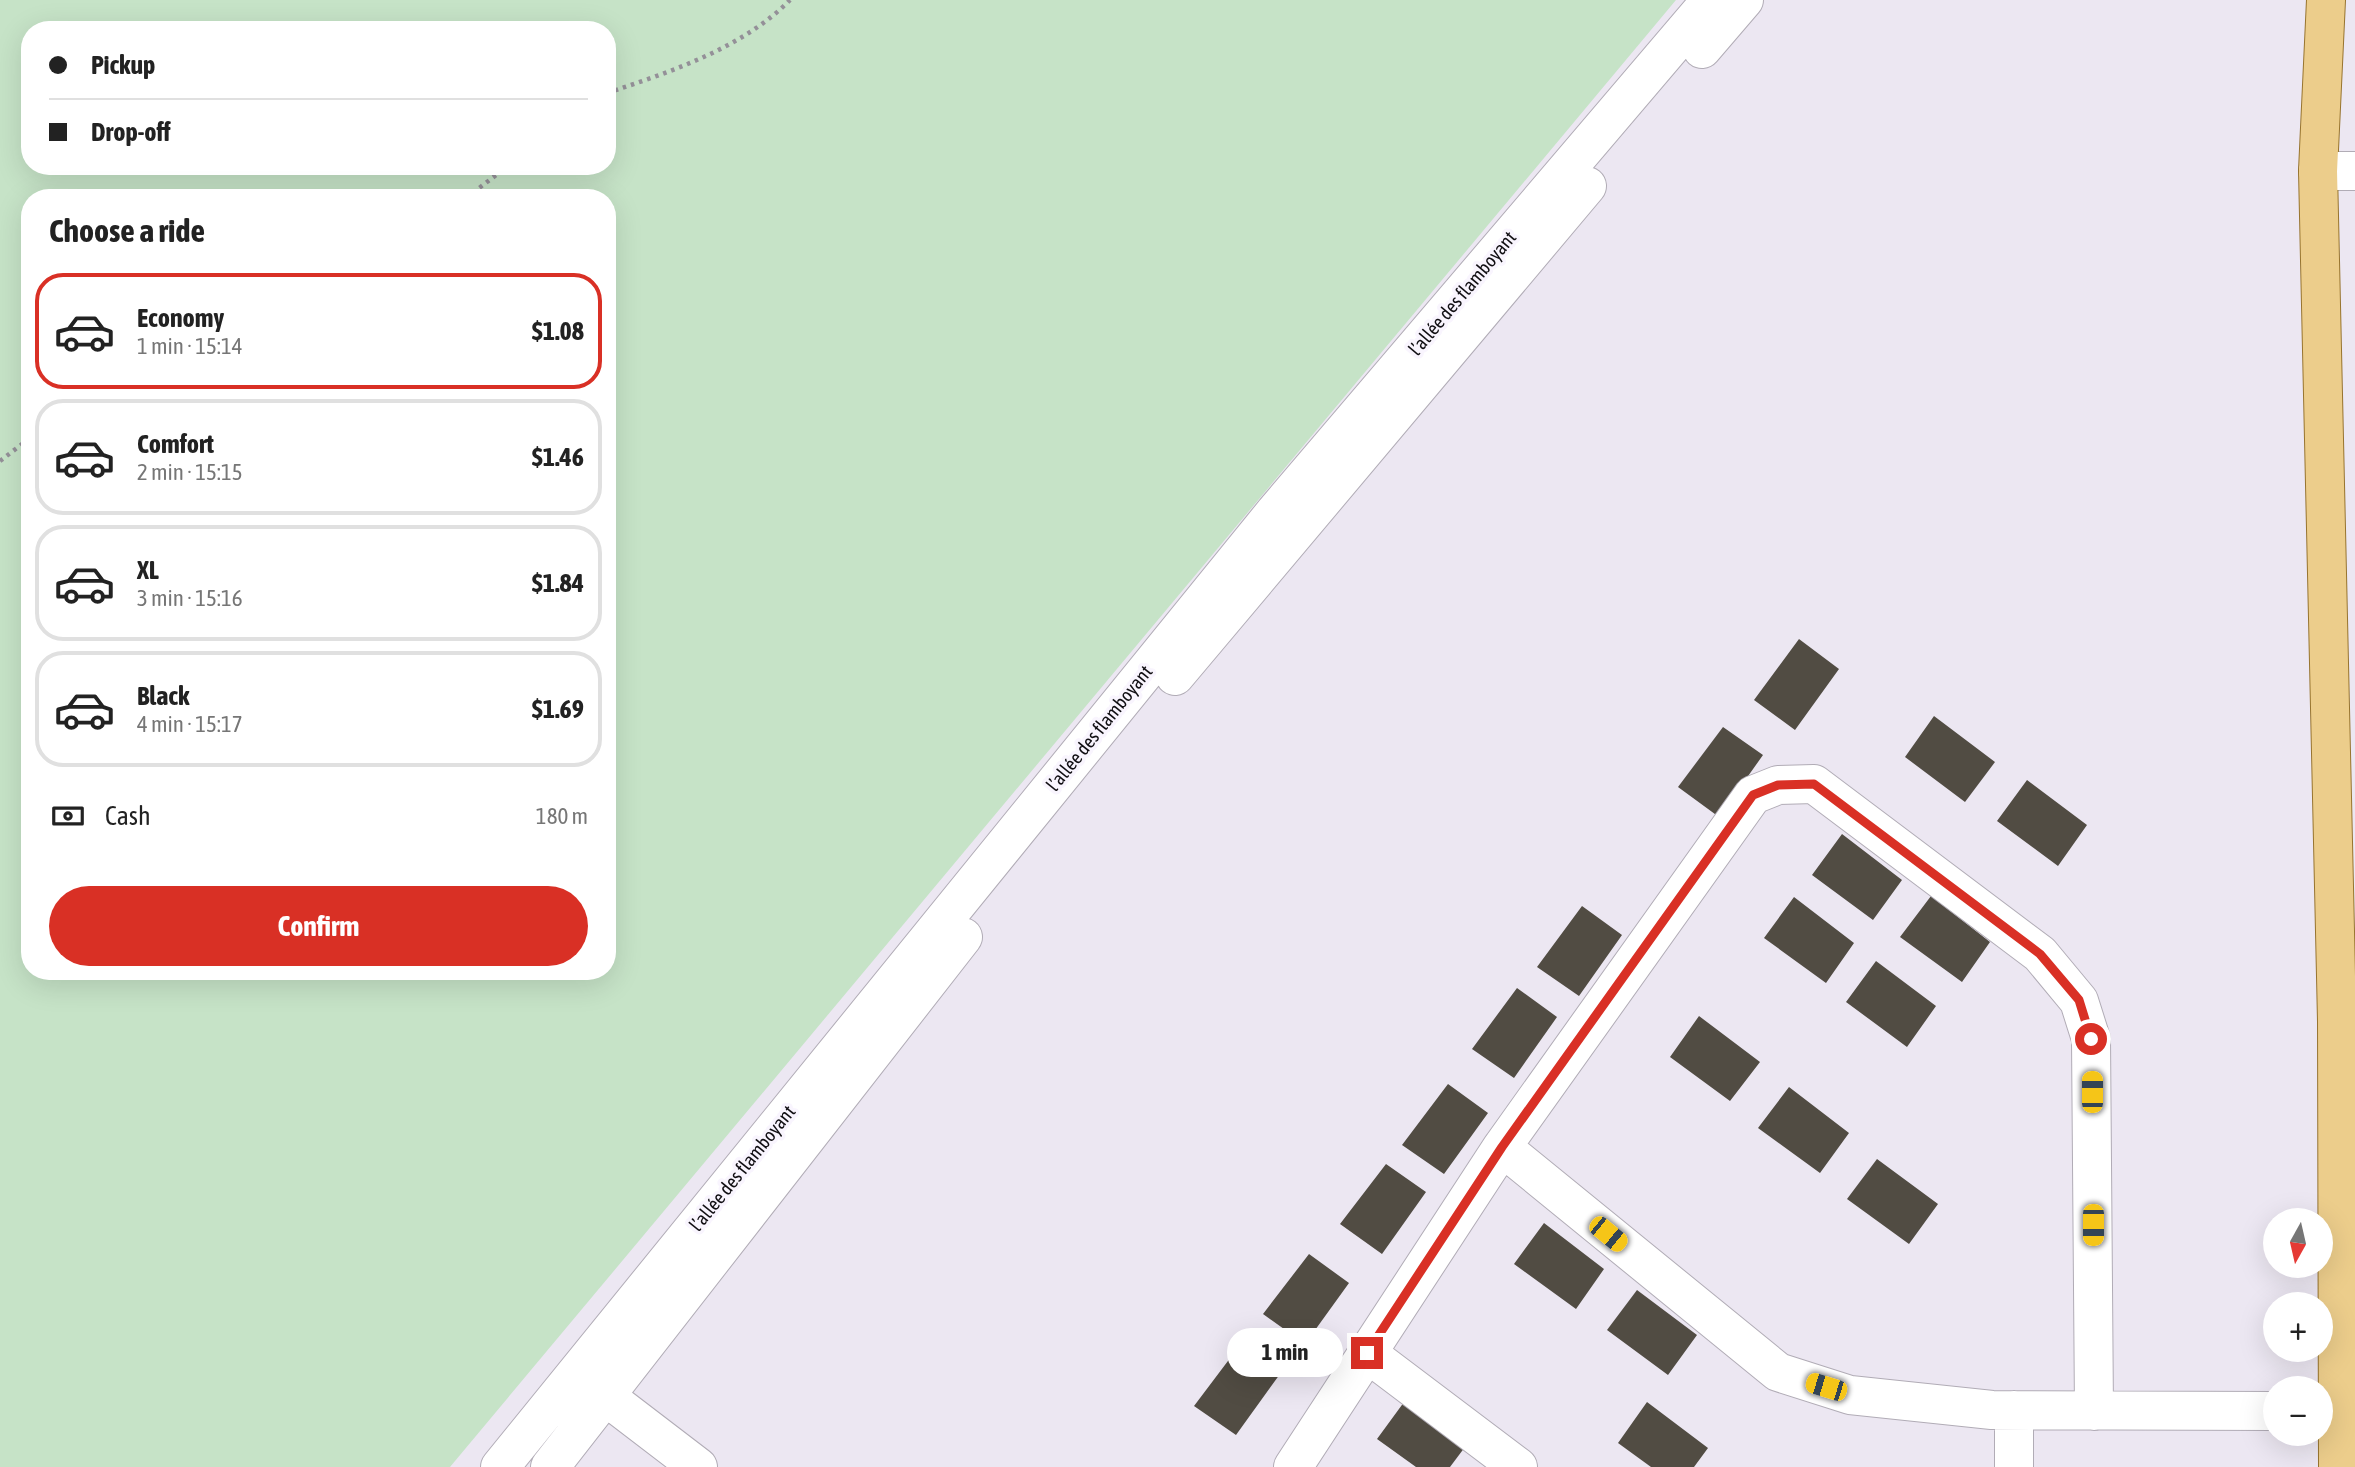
<!DOCTYPE html>
<meta charset="utf-8">
<style>
body{margin:0;font-family:"Asap Condensed",sans-serif;background:#f2f2f2;color:#222;height:100vh;display:flex;flex-direction:column;font-size:26px;white-space:nowrap}
*{box-sizing:border-box;margin:0}
p{font-size:23px;color:#767676}
.icon{flex:none;width:38px;height:38px;fill:none;stroke:currentColor;stroke-width:2;stroke-linecap:round;stroke-linejoin:round}
.map{position:relative;flex:1;overflow:hidden}
.details{position:absolute;left:21px;top:189px;width:595px;height:791px;display:flex;flex-direction:column;background:#fff;border-radius:28px;box-shadow:0 7px 28px #0002}
.details>*{flex:none}
.top-card{position:absolute;left:21px;top:21px;width:595px;height:154px;border-radius:28px;box-shadow:0 7px 28px #0002;display:grid;align-content:center;height:154px;padding:0 28px;background:#fff}
.needle{width:46px;rotate:188deg}
.buttons{position:absolute;left:2263px;top:1208px;display:grid;gap:14px}
.buttons a{display:grid;place-items:center;width:70px;height:70px;border-radius:50%;background:#fff;box-shadow:0 7px 28px #0002;font-size:35px}
.end{position:absolute;width:32px;height:32px;margin:-16px;border:9px solid #d93025;background:#fff;box-shadow:0 0 0 4px #fff}
.from{border-radius:50%}
.bubble{position:absolute;height:49px;border-radius:24px;background:#fff;box-shadow:0 7px 28px #0002;font-size:23px;font-weight:700;line-height:49px;text-align:center}
.car{position:absolute;width:21px;height:42px;margin:-21px -10px;border-radius:9px;box-shadow:0 0 5px 2px #0007;background:linear-gradient(#f5c518 24%,#345 0 40%,#f5c518 0 76%,#345 0 86%,#f5c518 0)}
.top-card b{display:flex;align-items:center;gap:24px;height:66px;font-size:26px}
.top-card b+b{border-top:2px solid #e0e0e0}
.top-card i{width:18px;height:18px;background:#222}
ul{padding:0;list-style:none}
li{display:flex;align-items:center;gap:21px;height:116px;margin:0 14px 10px;padding:0 14px;border:4px solid #e0e0e0;border-radius:28px}
li div{flex:1}
li b{display:block;font-size:26px}
li em{font-style:normal;font-weight:700}
li.on{border-color:#d93025}
li>.icon{width:63px;height:63px;stroke-width:1.5}
h2{padding:0 28px;font-size:32px;line-height:84px}
.pay{display:flex;align-items:center;gap:18px;height:77px;padding:0 28px;font-size:26px}
.pay p{margin-inline-start:auto}
.cta{display:flex;gap:14px;margin-top:auto;padding:14px 28px}
.cta a{flex:1;height:80px;border-radius:42px;background:#d93025;color:#fff;font-size:28px;font-weight:700;line-height:80px;text-align:center}
.map>svg:first-child{display:block}
</style>
<div class="map">
<svg width="2355" height="1467" viewBox="0 0 2355 1467">
<rect width="100%" height="100%" fill="#ece7f2"/>
<path fill="#c6e3c7" fill-rule="evenodd" d="M0 0H1676L450 1467H0ZM30 30H607V166H30ZM30 198H607V971H30Z"/>
<path fill="#514c43" d="M1799 639 1839 669 1795 730 1754 700Z
M1934 716 1995 762 1965 802 1905 757Z
M1723 727 1763 755 1719 817 1678 787Z
M2027 780 2087 825 2058 866 1997 821Z
M1842 834 1902 880 1873 920 1812 875Z
M1931 896 1990 942 1962 982 1900 937Z
M1794 897 1854 943 1826 983 1764 938Z
M1582 906 1622 935 1579 996 1537 967Z
M1876 961 1936 1006 1907 1047 1846 1002Z
M1517 988 1557 1017 1514 1078 1472 1049Z
M1699 1016 1760 1062 1730 1101 1670 1057Z
M1448 1084 1488 1113 1444 1174 1402 1145Z
M1789 1087 1849 1133 1820 1173 1758 1128Z
M1877 1159 1938 1204 1909 1244 1847 1199Z
M1386 1164 1426 1192 1382 1254 1340 1224Z
M1544 1223 1604 1269 1576 1309 1514 1264Z
M1309 1254 1349 1283 1305 1344 1263 1314Z
M1637 1290 1697 1335 1668 1375 1607 1330Z
M1240 1345 1280 1374 1236 1435 1194 1406Z
M1407 1398 1468 1443 1450 1467H1416L1377 1439Z
M1647 1402 1708 1448 1694 1467H1651L1618 1443Z"/>
<g fill="none" stroke-linecap="round" stroke-linejoin="round">
<defs>
<path id="minor" d="M1702 49 1744 0
M2318 171H2355
M1175 676 1587 186
M1502 1147 1778 1372 1850 1395 1992 1410 2275 1411
M1367 1353 1518 1467
M583 1379 698 1467
M500 1467 1275 512 1711 0
M550 1467 963 937
M1293 1467 1502 1147 1753 795 1778 785 1814 784 2040 954 2079 1001 2091 1039 2094 1411
M2014 1467V1410"/>
<path id="major" d="M2326 0 2318 171 2337 1021 2338 1467"/>
</defs>
<use href="#minor" stroke="#b1acb6" stroke-width="40"/>
<use href="#major" stroke="#97742f" stroke-width="40"/>
<path stroke="#949098" stroke-width="4.5" stroke-dasharray="3.5 5" stroke-linecap="butt" d="M607 93C670 72 743 48 790 0
M466 198 508 166
M0 461 30 438"/>
<use href="#minor" stroke="#fff" stroke-width="38"/>
<use href="#major" stroke="#eccd8b" stroke-width="38"/>
</g>
<g fill="none" stroke-linecap="round" stroke-linejoin="round">
<path stroke="#d93025" stroke-width="9" d="M1367 1353 1502 1147 1753 795 1778 785 1814 784 2040 954 2079 1000 2091 1039"/>
</g>
<g text-anchor="middle" dominant-baseline="central" stroke-width="7" stroke-linejoin="round" paint-order="stroke">
<g font-size="19" fill="#110f13" stroke="#f9f5fe">
<text transform="translate(1462 293) rotate(-50)">l’allée des flamboyant</text>
<text transform="translate(1099 728) rotate(-51)">l’allée des flamboyant</text>
<text transform="translate(742 1168) rotate(-51)">l’allée des flamboyant</text>
</g>
</g>
</svg>
<div class="buttons">
<a><svg class="needle" viewBox="-14 -14 28 28"><path d="M0-13l5 13h-10z" fill="#e53935"/><path d="M0 13l5-13h-10z" fill="#767676"/></svg></a>
<a>+</a>
<a>−</a>
</div>
<i class="end from" style="left:2091px;top:1039px"></i>
<i class="end" style="left:1367px;top:1353px"></i>
<div class="bubble" style="left:1227px;top:1328px;width:116px">1 min</div>
<i class="car" style="left:2092px;top:1092px;rotate:0deg"></i>
<i class="car" style="left:2093px;top:1225px;rotate:180deg"></i>
<i class="car" style="left:1608px;top:1234px;rotate:129deg"></i>
<i class="car" style="left:1826px;top:1387px;rotate:287deg"></i>
<div class="top-card">
<b><i class="from"></i>Pickup</b>
<b><i></i>Drop-off</b>
</div>
<section class="details">
<h2>Choose a ride</h2>
<ul>
<li class="on"><svg class="icon" aria-label="car" viewBox="0 0 24 24"><path d="M5 17H2v-5l4-1 3-4h7l3 4 3 1v5h-3M9 17h6M6 11h13"/><circle cx="7" cy="17" r="2"/><circle cx="17" cy="17" r="2"/></svg><div><b>Economy</b><p>1 min · 15:14</p></div><em>$1.08</em></li>
<li><svg class="icon" aria-label="car" viewBox="0 0 24 24"><path d="M5 17H2v-5l4-1 3-4h7l3 4 3 1v5h-3M9 17h6M6 11h13"/><circle cx="7" cy="17" r="2"/><circle cx="17" cy="17" r="2"/></svg><div><b>Comfort</b><p>2 min · 15:15</p></div><em>$1.46</em></li>
<li><svg class="icon" aria-label="car" viewBox="0 0 24 24"><path d="M5 17H2v-5l4-1 3-4h7l3 4 3 1v5h-3M9 17h6M6 11h13"/><circle cx="7" cy="17" r="2"/><circle cx="17" cy="17" r="2"/></svg><div><b>XL</b><p>3 min · 15:16</p></div><em>$1.84</em></li>
<li><svg class="icon" aria-label="car" viewBox="0 0 24 24"><path d="M5 17H2v-5l4-1 3-4h7l3 4 3 1v5h-3M9 17h6M6 11h13"/><circle cx="7" cy="17" r="2"/><circle cx="17" cy="17" r="2"/></svg><div><b>Black</b><p>4 min · 15:17</p></div><em>$1.69</em></li>
</ul>
<div class="pay"><svg class="icon" aria-label="cash" viewBox="0 0 24 24"><path d="M3 7h18v10H3z"/><circle cx="12" cy="12" r="2"/></svg>Cash<p>180 m</p></div>
<div class="cta"><a>Confirm</a></div>
</section>
</div>
